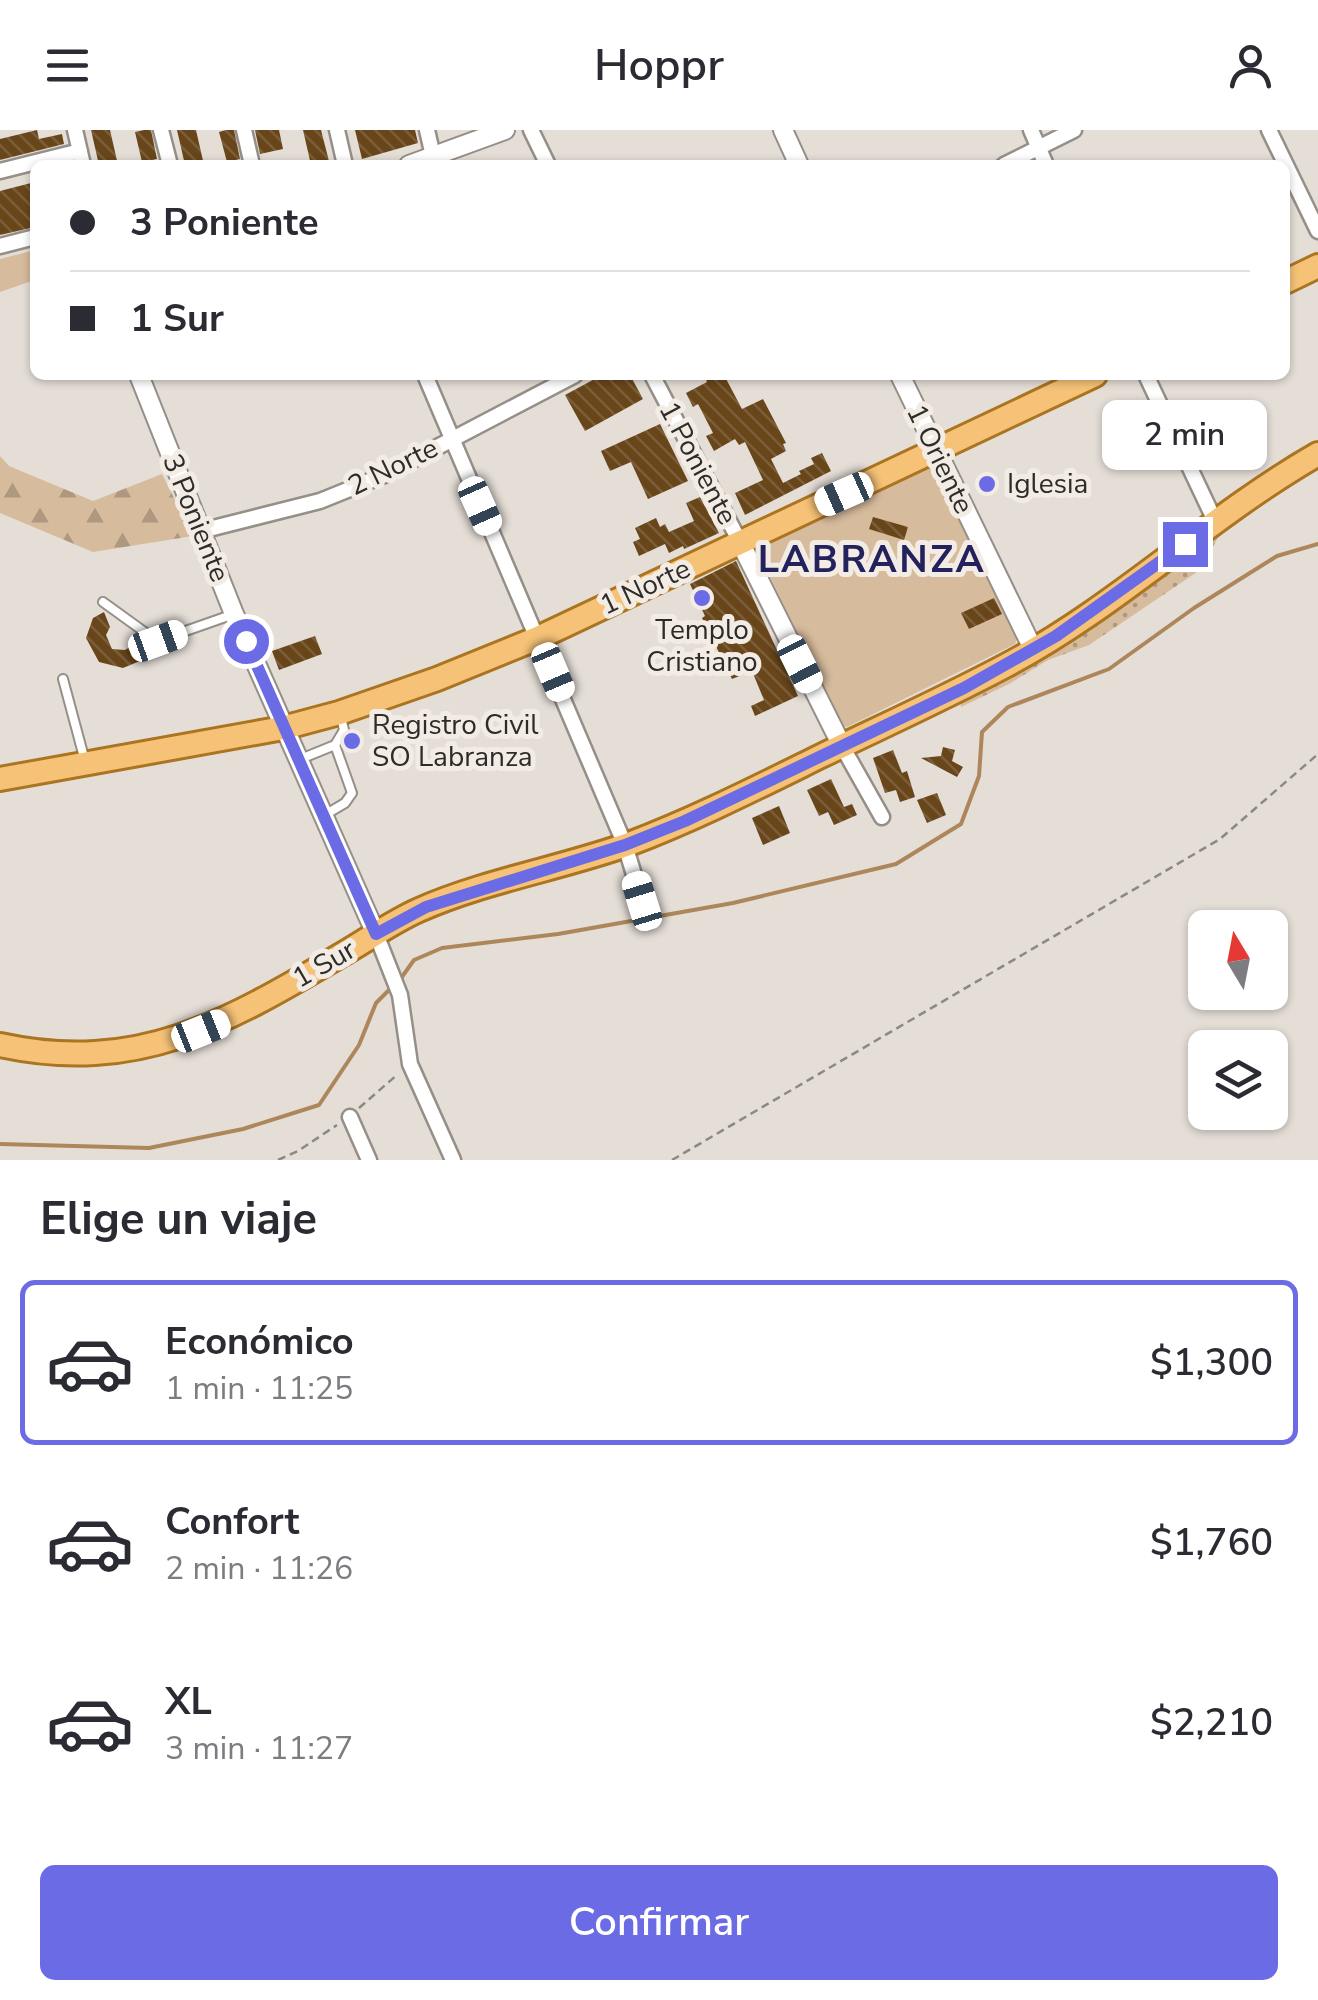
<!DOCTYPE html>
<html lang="es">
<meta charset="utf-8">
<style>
body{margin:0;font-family:"Nunito Sans",sans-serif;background:#f2f2f3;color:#2b2b33;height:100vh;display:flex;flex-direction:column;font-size:38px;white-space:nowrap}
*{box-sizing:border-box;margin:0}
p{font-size:32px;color:#7c7c81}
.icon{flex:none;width:55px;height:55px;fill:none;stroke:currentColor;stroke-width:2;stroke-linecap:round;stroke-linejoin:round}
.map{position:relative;height:1030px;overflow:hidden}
.details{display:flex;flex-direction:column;background:#fff;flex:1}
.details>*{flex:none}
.banner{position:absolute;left:30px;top:30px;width:1260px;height:220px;border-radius:15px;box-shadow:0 2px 8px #0004;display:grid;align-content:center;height:220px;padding:0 40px;background:#fff}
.needle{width:65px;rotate:350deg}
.tools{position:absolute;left:1188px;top:780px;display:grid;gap:20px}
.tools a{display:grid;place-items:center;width:100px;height:100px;border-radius:15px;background:#fff;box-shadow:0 2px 8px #0004;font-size:50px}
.end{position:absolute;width:45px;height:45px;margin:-22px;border:12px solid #6a6be5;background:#fff;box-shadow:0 0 0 5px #fff}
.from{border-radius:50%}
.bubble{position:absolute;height:70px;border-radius:15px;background:#fff;box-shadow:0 2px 8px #0004;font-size:32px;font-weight:600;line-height:70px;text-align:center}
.car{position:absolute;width:30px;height:60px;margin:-30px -15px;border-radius:12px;box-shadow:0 0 8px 2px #0007;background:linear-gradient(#fff 24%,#345 0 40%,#fff 0 76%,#345 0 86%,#fff 0)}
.banner b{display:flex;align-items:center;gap:35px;height:95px;font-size:38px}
.banner b+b{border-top:2px solid #e1e1e2}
.banner i{width:25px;height:25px;background:#2b2b33}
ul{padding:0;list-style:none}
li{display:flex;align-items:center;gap:30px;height:165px;margin:0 20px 15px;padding:0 20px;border:5px solid transparent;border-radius:15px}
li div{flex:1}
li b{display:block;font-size:38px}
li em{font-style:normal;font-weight:600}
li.on{border-color:#6a6be5}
li>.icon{width:90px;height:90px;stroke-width:1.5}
h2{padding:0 40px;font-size:45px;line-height:120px}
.button{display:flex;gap:20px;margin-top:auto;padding:20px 40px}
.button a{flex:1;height:115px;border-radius:15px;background:#6a6be5;color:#fff;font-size:40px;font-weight:600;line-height:115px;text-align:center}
header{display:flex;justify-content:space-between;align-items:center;height:130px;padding:0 40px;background:#fff;font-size:45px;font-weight:600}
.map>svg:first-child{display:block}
</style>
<header><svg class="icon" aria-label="menu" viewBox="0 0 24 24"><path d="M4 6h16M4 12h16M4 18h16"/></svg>Hoppr<svg class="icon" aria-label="person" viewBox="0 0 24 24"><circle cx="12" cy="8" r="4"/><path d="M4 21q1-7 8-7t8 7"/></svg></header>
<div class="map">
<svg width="1318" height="1030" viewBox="0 0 1318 1030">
<defs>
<pattern id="grass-dots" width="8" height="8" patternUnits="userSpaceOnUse" patternTransform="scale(2.5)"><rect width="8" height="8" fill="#d7bb9d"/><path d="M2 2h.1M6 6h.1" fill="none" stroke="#af9880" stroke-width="1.8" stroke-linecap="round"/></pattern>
<pattern id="forest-firs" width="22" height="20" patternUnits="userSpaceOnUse" patternTransform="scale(2.5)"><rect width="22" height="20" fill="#d7bb9d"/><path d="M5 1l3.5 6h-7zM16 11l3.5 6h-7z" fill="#af9880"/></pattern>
<pattern id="building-back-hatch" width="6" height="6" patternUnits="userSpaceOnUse" patternTransform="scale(2.5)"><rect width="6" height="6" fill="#69461a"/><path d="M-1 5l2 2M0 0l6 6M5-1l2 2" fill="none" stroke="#7a5e3b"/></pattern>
</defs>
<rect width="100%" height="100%" fill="#e5ded7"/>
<path fill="url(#grass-dots)" d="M1231 384 1200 440 1089 515 1048 530 1009 554 961 577 960 568Z"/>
<path fill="url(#forest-firs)" d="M0 326 9 336 93 371 162 344 193 406 93 422 0 383Z"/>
<path fill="#d7bb9d" d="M35 120V150L0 162V129Z
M929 333 940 338 1018 505 1015 514 847 597 841 595 757 419Z"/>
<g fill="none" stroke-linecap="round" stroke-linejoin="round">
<path stroke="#ad875b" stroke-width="4" d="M399 851 414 830 442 818 558 804 733 773 896 734 961 694 979 646 982 602 1008 577 1109 539 1194 478 1277 426 1318 414
M0 1014 149 1018 243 999 319 975 359 915 376 873 392 857"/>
</g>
<path fill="url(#building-back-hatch)" d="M37 0 39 9 62 4 64 14 0 30V9Z
M91 0H110L118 35H99Z
M144 0H151L157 29 142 32 135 2Z
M177 0H196L204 35H185Z
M226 0H234L240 29 227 32 219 2Z
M255 0H279L283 19 260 24Z
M303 0H321L330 35H311Z
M355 0H415L418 13 362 29Z
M35 52V66L30 67 35 97 0 105V61Z
M602 245H630L643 269 585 301 565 265Z
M704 245H724L742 279 763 269 786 313 783 314 786 321 771 329 783 353 801 344 799 341 814 334 811 328 822 323 831 341 745 385 735 363 763 350 745 312 739 315 735 309 714 321 706 306 713 303 698 274 693 277 686 263 707 252Z
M660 294 688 351 648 369 631 332 610 341 601 321Z
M700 367 719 403 684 419 683 416 669 423 665 414 639 426 633 412 640 409 635 398 656 388 660 397 665 394 669 402 694 391 686 373Z
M873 387 908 397 904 410 869 399Z
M736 431 798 566 755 586 751 576 764 570 752 541 732 549 702 488 705 486 690 454Z
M994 468 1002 484 969 499 961 483Z
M104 482 110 497 106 505 112 519 125 520 133 515 149 520 140 531 123 538 99 532 86 508 93 488Z
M315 506 322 524 279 540 272 521Z
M943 617 955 620 952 631 963 637 957 647 921 628 941 626Z
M893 620 902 643 907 641 915 667 900 672 896 660 885 663 873 628Z
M831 649 844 677 852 674 857 685 834 695 828 682 819 686 807 660Z
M937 663 946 685 927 693 917 670Z
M779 676 790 703 763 715 752 688Z"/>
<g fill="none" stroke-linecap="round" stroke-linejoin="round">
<defs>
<path id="service" d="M103 472 157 511 234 484
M63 549 85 631
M298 630 335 615
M323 686 345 673 352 663 335 615 344 600 341 587"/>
<path id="minor" d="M75 0 83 35
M161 0 170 35
M244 0 252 35
M337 0 345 35
M427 0 433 26
M531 0 548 35
M1031 0 1046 35
M1269 0 1318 101
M1004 35 1074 0
M0 41 80 21
M0 116 35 107
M425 245 625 715 642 771
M652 245 740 412
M1146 245 1215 391
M201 401 320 371 382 346 575 245
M842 616 882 687
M376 804 400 865 410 934 453 1030
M350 987 369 1030"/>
<path id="tertiary" d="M783 0 799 35
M409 35 505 0
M139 245 234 484 376 804
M900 245 1034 521
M740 412 842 616"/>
<path id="primary" d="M1285 152 1318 136
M0 649 283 598 339 583 437 549 538 508 1095 245
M0 915C138 945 227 892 341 825 367 810 392 792 419 780 484 751 562 738 629 714 695 689 758 657 821 626 883 596 945 568 1005 536 1117 477 1208 387 1318 324"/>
</defs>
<use href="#service" stroke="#958f88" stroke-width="12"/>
<use href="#minor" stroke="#958f88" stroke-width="19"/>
<use href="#tertiary" stroke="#958f88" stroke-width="22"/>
<use href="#primary" stroke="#ab7421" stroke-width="28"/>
<path stroke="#8d8883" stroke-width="2.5" stroke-dasharray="8 5" stroke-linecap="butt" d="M359 978 398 944
M278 1030 298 1021 337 995
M672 1030 1220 709 1318 624"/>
<use href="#service" stroke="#fff" stroke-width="8"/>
<use href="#minor" stroke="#fff" stroke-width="14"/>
<use href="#tertiary" stroke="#fff" stroke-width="18"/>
<use href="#primary" stroke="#f5c277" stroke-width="22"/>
</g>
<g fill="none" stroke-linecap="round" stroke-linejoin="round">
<path stroke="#6a6be5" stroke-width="12" d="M246 511 376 804 426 777 625 715 685 691 964 558 1056 506 1185 414"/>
</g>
<g fill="#6a6be5" stroke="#f3ece4" stroke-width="4">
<circle cx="987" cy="354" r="10"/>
<circle cx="702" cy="468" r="10"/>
<circle cx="352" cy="611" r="10"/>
</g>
<g text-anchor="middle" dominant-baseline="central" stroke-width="10" stroke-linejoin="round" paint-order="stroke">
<g font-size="28" fill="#2e2c29" stroke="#f3ece4">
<text transform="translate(940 329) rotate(64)">1 Oriente</text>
<text transform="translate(698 333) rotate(62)">1 Poniente</text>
<text transform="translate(393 337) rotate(-26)">2 Norte</text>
<text transform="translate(196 388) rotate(68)">3 Poniente</text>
<text transform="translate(645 457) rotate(-25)">1 Norte</text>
<text transform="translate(324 834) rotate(-30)">1 Sur</text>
</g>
<g font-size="28" fill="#2e2c29" stroke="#f3ece4" text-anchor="start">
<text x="1007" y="354">Iglesia</text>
<text x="702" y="500" text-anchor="middle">Templo<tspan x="702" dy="32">Cristiano</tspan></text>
<text x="372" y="595">Registro Civil<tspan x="372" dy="32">SO Labranza</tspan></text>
</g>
<g font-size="38" font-weight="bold" letter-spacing="2.5" fill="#23225c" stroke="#f3ece4">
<text x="872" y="429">LABRANZA</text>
</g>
</g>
</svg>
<div class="tools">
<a><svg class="needle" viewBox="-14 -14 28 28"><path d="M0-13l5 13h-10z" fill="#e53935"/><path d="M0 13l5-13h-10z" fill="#7c7c81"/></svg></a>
<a><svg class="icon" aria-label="layers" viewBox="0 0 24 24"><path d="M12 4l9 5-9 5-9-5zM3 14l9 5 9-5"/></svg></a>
</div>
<i class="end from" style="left:246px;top:511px"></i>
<i class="end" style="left:1185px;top:414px"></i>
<div class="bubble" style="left:1102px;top:270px;width:165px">2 min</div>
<i class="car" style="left:844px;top:364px;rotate:246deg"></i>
<i class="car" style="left:480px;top:376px;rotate:156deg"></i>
<i class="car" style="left:158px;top:511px;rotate:70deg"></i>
<i class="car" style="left:800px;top:534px;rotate:153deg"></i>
<i class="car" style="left:553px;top:542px;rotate:157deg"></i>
<i class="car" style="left:642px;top:771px;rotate:343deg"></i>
<i class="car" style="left:201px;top:901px;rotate:68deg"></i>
<div class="banner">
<b><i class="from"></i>3 Poniente</b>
<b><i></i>1 Sur</b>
</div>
</div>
<section class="details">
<h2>Elige un viaje</h2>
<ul>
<li class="on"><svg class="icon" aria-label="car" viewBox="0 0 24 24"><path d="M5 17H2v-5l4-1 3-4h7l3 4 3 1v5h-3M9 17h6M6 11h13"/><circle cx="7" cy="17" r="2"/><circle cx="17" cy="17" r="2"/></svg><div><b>Económico</b><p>1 min · 11:25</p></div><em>$1,300</em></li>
<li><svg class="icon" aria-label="car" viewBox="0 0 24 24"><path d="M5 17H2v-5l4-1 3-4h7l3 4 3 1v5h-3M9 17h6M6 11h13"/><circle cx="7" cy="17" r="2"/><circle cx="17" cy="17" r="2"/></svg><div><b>Confort</b><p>2 min · 11:26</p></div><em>$1,760</em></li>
<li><svg class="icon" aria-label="car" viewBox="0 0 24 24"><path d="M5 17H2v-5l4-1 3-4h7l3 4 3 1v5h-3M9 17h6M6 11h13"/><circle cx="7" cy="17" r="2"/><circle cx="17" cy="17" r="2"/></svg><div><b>XL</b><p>3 min · 11:27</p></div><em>$2,210</em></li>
</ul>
<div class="button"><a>Confirmar</a></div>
</section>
